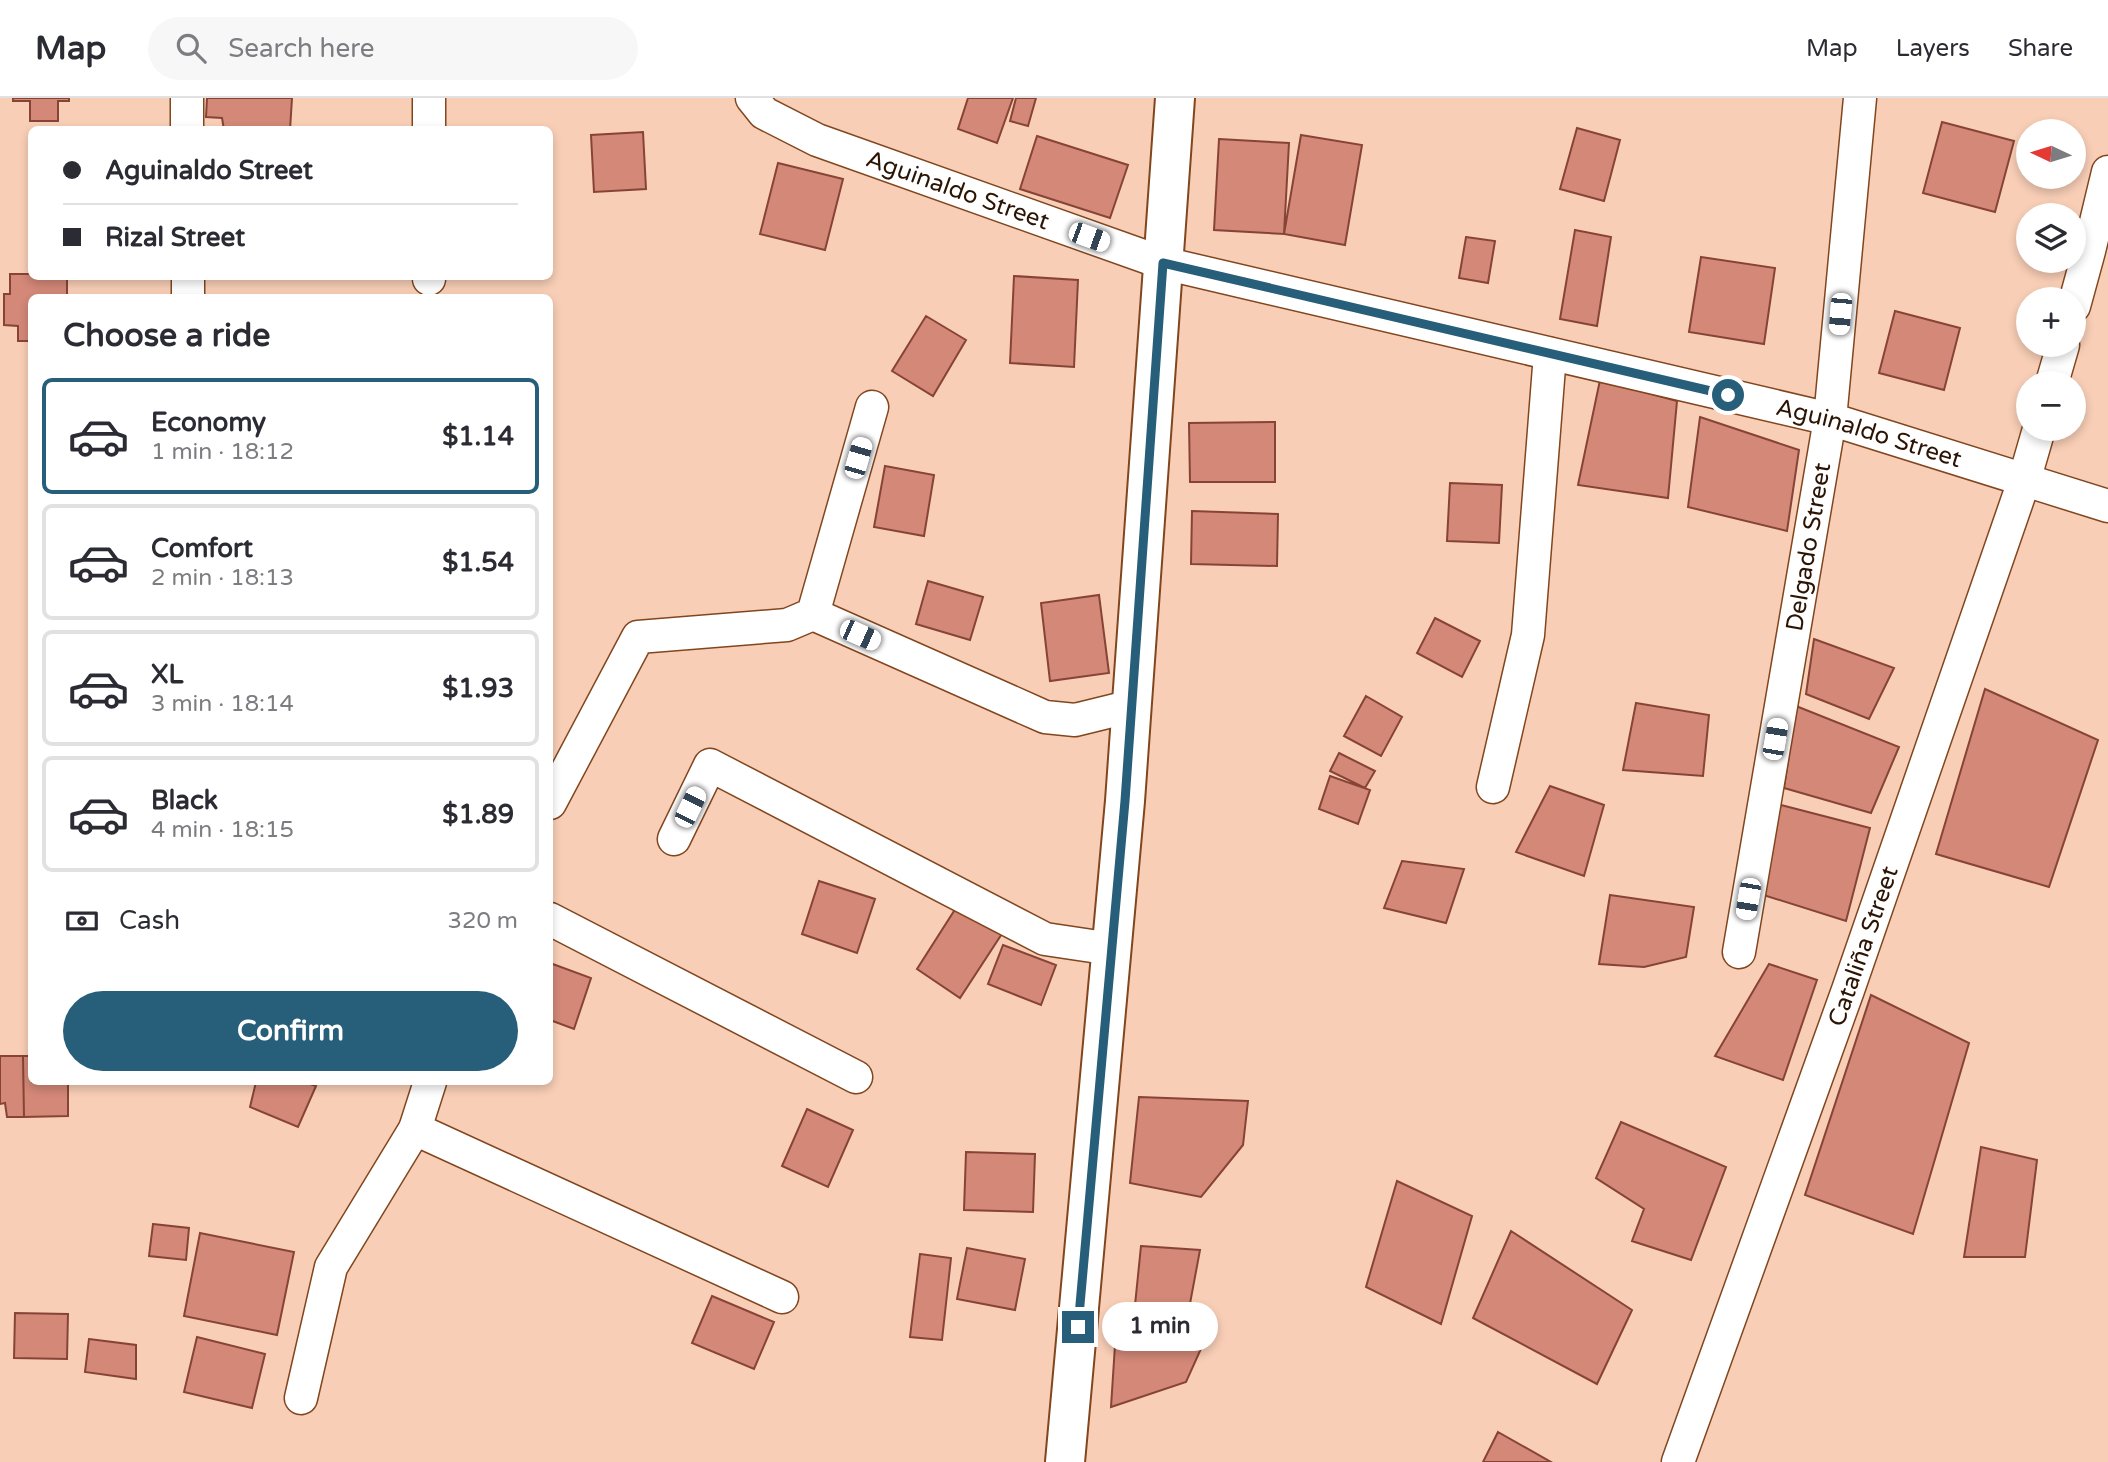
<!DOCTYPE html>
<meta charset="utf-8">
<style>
body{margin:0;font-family:"Varela Round",sans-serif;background:#f7f7f7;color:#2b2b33;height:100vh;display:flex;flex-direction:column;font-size:26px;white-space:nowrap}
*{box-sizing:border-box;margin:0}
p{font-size:23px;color:#7c7c81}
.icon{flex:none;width:38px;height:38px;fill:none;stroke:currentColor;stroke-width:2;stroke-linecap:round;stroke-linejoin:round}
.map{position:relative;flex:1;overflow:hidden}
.panel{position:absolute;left:28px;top:196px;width:525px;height:791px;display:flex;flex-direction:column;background:#fff;border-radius:10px;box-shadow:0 4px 10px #0003}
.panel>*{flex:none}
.guide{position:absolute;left:28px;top:28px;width:525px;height:154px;border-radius:10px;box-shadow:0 4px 10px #0003;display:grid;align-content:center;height:154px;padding:0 35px;background:#fff}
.needle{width:46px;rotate:274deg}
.fabs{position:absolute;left:2016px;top:21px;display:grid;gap:14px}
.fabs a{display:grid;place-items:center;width:70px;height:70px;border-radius:50%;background:#fff;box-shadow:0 4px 10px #0003;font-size:35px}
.end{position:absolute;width:32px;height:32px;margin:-16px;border:9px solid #275e79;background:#fff;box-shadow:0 0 0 4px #fff}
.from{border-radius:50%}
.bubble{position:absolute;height:49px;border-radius:24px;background:#fff;box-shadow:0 4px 10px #0003;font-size:23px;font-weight:800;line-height:49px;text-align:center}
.car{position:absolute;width:21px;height:42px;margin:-21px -10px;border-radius:9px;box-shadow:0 0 5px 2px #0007;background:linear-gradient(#fff 24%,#345 0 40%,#fff 0 76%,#345 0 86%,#fff 0)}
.guide b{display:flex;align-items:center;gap:24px;height:66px;font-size:26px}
.guide b+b{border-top:2px solid #e1e1e2}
.guide i{width:18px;height:18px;background:#2b2b33}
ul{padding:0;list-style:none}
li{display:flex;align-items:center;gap:21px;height:116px;margin:0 14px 10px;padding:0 21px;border:4px solid #e1e1e2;border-radius:10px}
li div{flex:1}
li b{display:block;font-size:26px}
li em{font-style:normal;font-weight:800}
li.current{border-color:#275e79}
li>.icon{width:63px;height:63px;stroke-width:1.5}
h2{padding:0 35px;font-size:32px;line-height:84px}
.pay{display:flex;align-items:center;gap:18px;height:77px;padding:0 35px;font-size:26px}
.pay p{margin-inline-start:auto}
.action{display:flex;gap:14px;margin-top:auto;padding:14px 35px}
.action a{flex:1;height:80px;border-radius:42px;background:#275e79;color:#fff;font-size:28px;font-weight:800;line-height:80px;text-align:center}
header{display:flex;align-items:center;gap:42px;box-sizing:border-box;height:98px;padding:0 35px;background:#fff;border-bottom:2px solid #e1e1e2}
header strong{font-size:33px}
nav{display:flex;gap:38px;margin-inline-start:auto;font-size:24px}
.search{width:490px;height:63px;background:#f7f7f7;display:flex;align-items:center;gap:18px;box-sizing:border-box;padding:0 24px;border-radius:38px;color:#7c7c81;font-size:26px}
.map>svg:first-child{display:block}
</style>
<header>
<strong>Map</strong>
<div class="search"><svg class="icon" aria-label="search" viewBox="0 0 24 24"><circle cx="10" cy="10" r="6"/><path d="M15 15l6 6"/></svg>Search here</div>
<nav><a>Map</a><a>Layers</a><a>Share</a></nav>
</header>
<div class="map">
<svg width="2108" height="1364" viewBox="0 0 2108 1364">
<rect width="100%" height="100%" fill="#f8ceb6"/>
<path fill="#d38878" stroke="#874436" stroke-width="2" d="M13 0H69V3H58V23H30V3H13Z
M207 0H292L290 32H224L222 20 206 19Z
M968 0H1013L997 45 958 31Z
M1016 0H1036L1028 28 1010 23Z
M1942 24 2014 43 1995 114 1923 95Z
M1577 30 1620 42 1604 103 1560 91Z
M643 34 646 91 594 94 591 37Z
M1301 37 1362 47 1345 147 1284 136Z
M1037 38 1128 67 1110 120 1020 91Z
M1219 41 1289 45 1284 136 1214 132Z
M778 65 843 81 825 152 760 136Z
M1575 132 1611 139 1597 228 1560 221Z
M1466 139 1495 143 1488 185 1459 180Z
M1701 159 1775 170 1764 246 1689 234Z
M10 176H32V178H67V200H32V243H18V228L4 227V196H10Z
M1014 178 1078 182 1074 269 1010 265Z
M1895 213 1960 230 1944 292 1879 275Z
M926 218 966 242 933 298 892 273Z
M1600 282 1677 303 1668 400 1578 387Z
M1700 319 1799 352 1787 433 1688 409Z
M1275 324V384H1190L1189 325Z
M885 368 934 377 924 438 874 429Z
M1450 385 1502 387 1499 445 1447 443Z
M1192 413 1278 416 1277 468 1191 466Z
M928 483 983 499 970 542 916 526Z
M1099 497 1109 575 1050 583 1041 505Z
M1435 520 1480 543 1462 579 1417 555Z
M1814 541 1894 570 1869 621 1806 596Z
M1985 591 2098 642 2049 789 1936 756Z
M1366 598 1402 619 1381 658 1344 638Z
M1636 605 1709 617 1703 678 1623 672Z
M1796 608 1899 649 1871 715 1784 690Z
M1339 655 1375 673 1365 690 1330 673Z
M1330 678 1370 692 1358 726 1319 711Z
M1550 688 1604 707 1584 778 1516 754Z
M1781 707 1870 730 1846 823 1754 794Z
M1402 763 1464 771 1446 825 1384 810Z
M819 783 875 801 857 855 802 836Z
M1610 797 1694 809 1686 859 1644 869 1599 866Z
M963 799 1007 828 960 900 917 871Z
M1003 847 1056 867 1041 907 988 886Z
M550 865 591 880 574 931 550 922Z
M1769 866 1817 882 1783 982 1715 958Z
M1871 897 1969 945 1913 1136 1805 1097Z
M0 958H23L24 1019H7L5 1005 0 1006Z
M23 958H32V984H68V1018L24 1019Z
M256 984H304L316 988 298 1029 250 1009Z
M1139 999 1248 1003 1243 1047 1201 1099 1130 1085Z
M807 1011 853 1032 828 1089 782 1068Z
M1621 1024 1726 1069 1691 1162 1632 1143 1644 1111 1596 1080Z
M1981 1049 2037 1062 2025 1159H1964Z
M966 1054 1035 1056 1033 1114 964 1112Z
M1397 1083 1472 1118 1441 1226 1366 1189Z
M153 1126 189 1130 186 1162 149 1158Z
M1511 1133 1632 1212 1597 1286 1473 1220Z
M200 1135 294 1154 277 1237 184 1218Z
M1141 1148 1200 1152 1186 1227 1134 1217Z
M967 1150 1025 1161 1015 1212 957 1201Z
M920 1156 951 1160 942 1242 910 1239Z
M712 1198 774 1224 754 1271 692 1245Z
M15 1215 68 1216 67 1261 14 1260Z
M1117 1216 1209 1233 1186 1284 1111 1309Z
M197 1239 265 1256 252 1310 184 1294Z
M89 1241 136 1247V1281L85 1274Z
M1498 1334 1551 1364H1483Z"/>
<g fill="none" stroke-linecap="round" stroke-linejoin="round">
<defs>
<g id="street">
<path d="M187 0V32"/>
<path d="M429 0V32"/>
<path id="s1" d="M752 0 764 15 817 42 1163 165 1830 321 2108 408"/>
<path d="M188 178V200"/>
<path d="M429 178V181"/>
<path d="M2074 208 2089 153 2108 74"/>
<path d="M2052 285 2063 247"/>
<path d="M813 516 1045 619 1075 622 1132 608"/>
<path d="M1493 689 1528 537 1550 256"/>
<path d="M550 705 638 539 787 527 813 516 872 309"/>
<path d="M674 741 710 667 1045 841 1112 851"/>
<path d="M550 821 856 979"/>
<path id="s2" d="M1739 854 1830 321 1860 0"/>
<path d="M415 1031 782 1199"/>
<path d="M301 1300 331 1169 415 1031 430 984"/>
<path id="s3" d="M1678 1364 1848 892 2024 383 2039 331"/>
</g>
<path id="secondary" d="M1065 1364 1125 703 1175 0"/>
</defs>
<use href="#street" stroke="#81461e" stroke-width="35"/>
<use href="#secondary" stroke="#81461e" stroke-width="42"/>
<use href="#street" stroke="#fff" stroke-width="32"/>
<use href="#secondary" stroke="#fff" stroke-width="38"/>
</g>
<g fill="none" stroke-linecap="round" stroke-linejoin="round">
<path stroke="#275e79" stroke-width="9" d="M1078 1229 1125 703 1163 165 1728 297"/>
</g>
<g text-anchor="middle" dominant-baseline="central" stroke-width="6" stroke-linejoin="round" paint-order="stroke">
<g font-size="24" fill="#2c1404" stroke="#fff7f3">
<text stroke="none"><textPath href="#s1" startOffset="228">Aguinaldo Street</textPath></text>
<text stroke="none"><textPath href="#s1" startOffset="1172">Aguinaldo Street</textPath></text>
<text stroke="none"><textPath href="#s2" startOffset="411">Delgado Street</textPath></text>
<text stroke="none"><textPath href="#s3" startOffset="548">Cataliña Street</textPath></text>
</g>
</g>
</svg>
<div class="fabs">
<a><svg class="needle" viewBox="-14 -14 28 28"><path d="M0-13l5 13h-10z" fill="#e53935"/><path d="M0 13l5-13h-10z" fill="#7c7c81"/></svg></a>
<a><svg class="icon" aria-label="layers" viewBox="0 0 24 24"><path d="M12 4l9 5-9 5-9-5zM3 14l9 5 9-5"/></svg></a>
<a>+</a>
<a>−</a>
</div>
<i class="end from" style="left:1728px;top:297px"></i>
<i class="end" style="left:1078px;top:1229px"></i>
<div class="bubble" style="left:1102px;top:1204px;width:116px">1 min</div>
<i class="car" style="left:1089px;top:139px;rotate:110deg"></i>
<i class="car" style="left:1840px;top:216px;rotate:185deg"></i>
<i class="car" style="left:858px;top:360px;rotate:16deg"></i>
<i class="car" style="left:860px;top:537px;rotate:114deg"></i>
<i class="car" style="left:1775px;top:641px;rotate:10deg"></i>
<i class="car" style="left:690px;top:709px;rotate:26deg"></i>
<i class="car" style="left:1748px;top:801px;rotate:190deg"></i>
<div class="guide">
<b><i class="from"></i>Aguinaldo Street</b>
<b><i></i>Rizal Street</b>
</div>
<section class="panel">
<h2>Choose a ride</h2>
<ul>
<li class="current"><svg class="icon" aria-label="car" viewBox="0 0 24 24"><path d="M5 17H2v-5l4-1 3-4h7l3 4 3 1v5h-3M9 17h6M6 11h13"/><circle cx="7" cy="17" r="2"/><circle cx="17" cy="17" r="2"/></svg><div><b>Economy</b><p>1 min · 18:12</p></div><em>$1.14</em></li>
<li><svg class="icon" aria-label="car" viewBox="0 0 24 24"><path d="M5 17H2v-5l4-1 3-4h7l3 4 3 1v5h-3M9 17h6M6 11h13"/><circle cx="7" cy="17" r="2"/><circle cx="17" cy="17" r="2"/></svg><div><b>Comfort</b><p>2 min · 18:13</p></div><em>$1.54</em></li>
<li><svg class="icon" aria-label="car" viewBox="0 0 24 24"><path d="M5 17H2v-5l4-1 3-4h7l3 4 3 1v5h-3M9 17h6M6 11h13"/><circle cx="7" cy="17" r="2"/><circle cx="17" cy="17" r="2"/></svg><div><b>XL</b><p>3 min · 18:14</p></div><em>$1.93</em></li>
<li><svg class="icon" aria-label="car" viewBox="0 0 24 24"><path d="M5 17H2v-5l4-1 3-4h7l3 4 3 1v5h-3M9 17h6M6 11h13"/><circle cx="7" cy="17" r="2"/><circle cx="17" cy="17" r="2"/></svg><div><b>Black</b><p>4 min · 18:15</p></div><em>$1.89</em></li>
</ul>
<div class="pay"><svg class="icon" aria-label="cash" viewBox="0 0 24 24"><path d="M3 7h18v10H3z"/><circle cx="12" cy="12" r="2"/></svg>Cash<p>320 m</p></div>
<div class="action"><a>Confirm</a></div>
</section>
</div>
